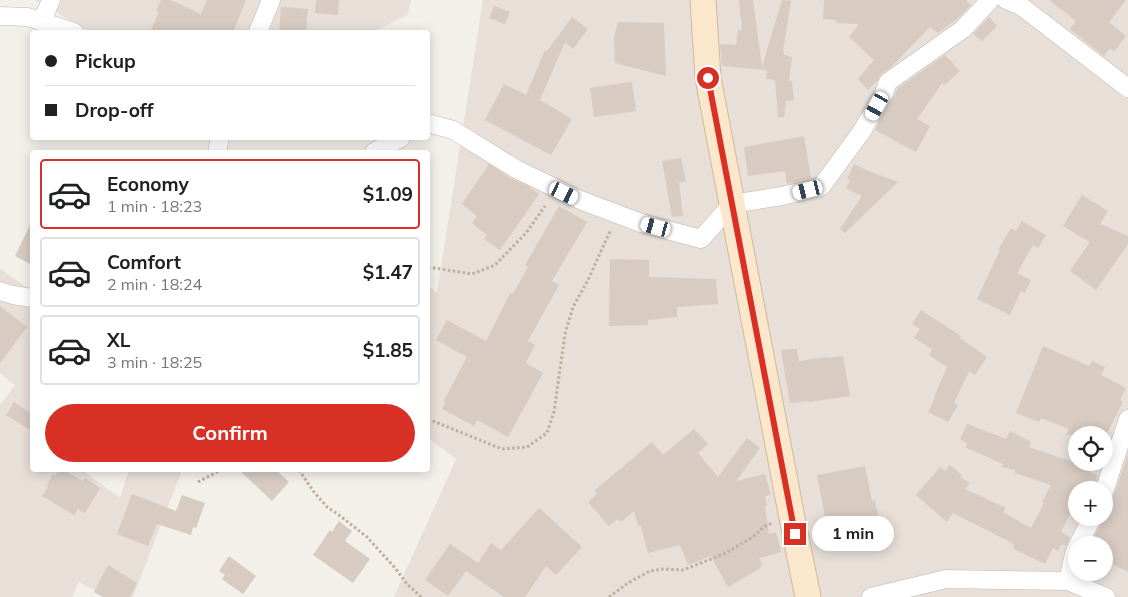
<!DOCTYPE html>
<meta charset="utf-8">
<style>
body{margin:0;font-family:Mulish,sans-serif;background:#f6f6f6;color:#202124;height:100vh;display:flex;flex-direction:column;font-size:19px;white-space:nowrap}
*{box-sizing:border-box;margin:0}
p{font-size:16px;color:#757577}
.icon{flex:none;width:28px;height:28px;fill:none;stroke:currentColor;stroke-width:2;stroke-linecap:round;stroke-linejoin:round}
.map{position:relative;flex:1;overflow:hidden}
.drawer{position:absolute;left:30px;top:150px;width:400px;height:322px;display:flex;flex-direction:column;background:#fff;border-radius:5px;box-shadow:0 2px 12px #0003}
.drawer>*{flex:none}
.guide{position:absolute;left:30px;top:30px;width:400px;height:110px;border-radius:5px;box-shadow:0 2px 12px #0003;display:grid;align-content:center;height:110px;padding:0 15px;background:#fff}
.buttons{position:absolute;left:1068px;top:426px;display:grid;gap:10px}
.buttons a{display:grid;place-items:center;width:45px;height:45px;border-radius:50%;background:#fff;box-shadow:0 2px 12px #0003;font-size:25px}
.end{position:absolute;width:22px;height:22px;margin:-11px;border:6px solid #d93025;background:#fff;box-shadow:0 0 0 2px #fff}
.from{border-radius:50%}
.bubble{position:absolute;height:35px;border-radius:18px;background:#fff;box-shadow:0 2px 12px #0003;font-size:16px;font-weight:700;line-height:35px;text-align:center}
.car{position:absolute;width:15px;height:30px;margin:-15px -8px;border-radius:6px;box-shadow:0 0 4px 1px #0007;background:linear-gradient(#fff 24%,#345 0 40%,#fff 0 76%,#345 0 86%,#fff 0)}
.guide b{display:flex;align-items:center;gap:18px;height:48px;font-size:19px}
.guide b+b{border-top:1px solid #e0e0e0}
.guide i{width:12px;height:12px;background:#202124}
ul{padding:9px 0 0;list-style:none}
li{display:flex;align-items:center;gap:15px;height:70px;margin:0 10px 8px;padding:0 5px;border:2px solid #e0e0e0;border-radius:5px}
li div{flex:1}
li b{display:block;font-size:19px}
li em{font-style:normal;font-weight:700}
li.active{border-color:#d93025}
li>.icon{width:45px;height:45px;stroke-width:1.5}
.button{display:flex;gap:10px;margin-top:auto;padding:10px 15px}
.button a{flex:1;height:58px;border-radius:30px;background:#d93025;color:#fff;font-size:20px;font-weight:700;line-height:58px;text-align:center}
.map>svg:first-child{display:block}
</style>
<div class="map">
<svg width="1128" height="597" viewBox="0 0 1128 597">
<rect width="100%" height="100%" fill="#f3efe9"/>
<path fill="#e7dfd8" fill-rule="evenodd" d="M35 0H411L408 15 372 32H90Z
M483 0H1128V597H394L456 459 428 438V285L437 293ZM1076 435H1104V462H1076ZM1076 490H1104V518H1076ZM1076 545H1104V572H1076Z
M0 269 32 291V470H82L120 498 129 470H182L133 597H108L79 582 72 597H0V405L15 385 0 373Z"/>
<path fill="#d7cbc2" d="M161 0H170L201 14 207 0H246L233 32H150L159 12 156 11Z
M316 0H339L338 15 315 13Z
M739 0H753L762 67 782 0 791 1 783 51H784V55L792 57 789 81H792L794 100 786 101 784 117H778L775 80 766 79 767 70 722 66 720 44 736 45 738 30H742Z
M824 0H966L971 5 957 19 938 33 930 27 891 67 881 74 877 81 868 90 858 79 874 60 849 37 859 24 836 23 837 20 823 19Z
M1049 0H1126L1109 22 1126 36 1114 52 1110 48 1104 56 1070 29 1076 21Z
M494 6 510 12 505 24 489 18Z
M281 7 308 9 306 32H279Z
M572 17 588 29 573 49 565 42 540 100 572 119 551 155 485 120 504 84 526 95 545 50 547 51Z
M989 17 997 26 982 41 973 34Z
M618 22 664 23 666 76 615 63 614 37Z
M945 55 960 71 945 85 942 83 917 119 930 126 916 152 875 130 898 88Z
M632 82 636 111 594 117 590 88Z
M804 136 811 178 787 184 785 171 748 176 744 147Z
M681 158 686 181 679 183 683 216 672 217 662 161Z
M489 164 510 178 528 186 539 194 500 250 484 239 487 235 472 223 477 216 462 204Z
M854 164 866 170 898 182 845 233 840 229 862 196 846 188 850 180 847 179Z
M1082 195 1108 211 1100 224 1128 236V244L1096 290 1070 271 1090 242 1063 226Z
M559 206 587 222 552 281 559 285 528 341 535 345 526 363 543 373 508 437 477 420 474 426 442 409 445 403 443 402 467 357 436 340 447 320 486 341 510 293 513 294 528 267 525 265Z
M32 221V265L15 256Z
M1022 221 1046 235 1038 248 1033 245 1017 273 1031 280 1025 293 1021 291 1010 315 977 299 1000 250H998L1011 228 1016 231Z
M610 259 649 260V277L716 279 718 304 677 307V317L648 320V325L609 326Z
M0 306 27 327 0 363Z
M921 310 961 336 960 338 987 357 975 375 969 371 954 403 958 405 948 422 928 412 935 398 934 397 947 367 929 355 932 349 914 338 920 329 912 324Z
M1043 346 1089 366 1092 361 1105 367 1101 375 1126 388 1120 400 1123 402 1106 435H1066L1069 429 1041 418 1039 422 1016 413Z
M797 349 799 361 827 357V358L843 356 850 396 809 402V401L790 403 787 384V383L786 381 781 350Z
M14 402 32 414V431L6 415Z
M967 424 1006 439 1010 431 1031 442 1029 447 1064 459V458L1098 476 1094 489 1084 485 1082 490H1076V501L1061 532 1070 537 1068 542 1066 545H1061L1058 551 1053 548 1045 564 1014 549 1013 547 1014 544 953 513 947 522 916 495 940 467 945 471 950 465 962 475 960 477 970 483 965 489 1006 508 1003 512 1031 528 1044 503 1042 502 1051 485 1015 473V470L1002 467 1003 464 965 447 968 444 960 439Z
M694 429 708 444 698 453 718 477 747 438 760 448 736 481 765 474 771 495 765 496 767 505 765 506 769 534 776 532 781 552 759 558 762 564 760 566 761 568 728 587 711 556 688 565 680 545 648 553 641 526H638L634 511 621 522 618 519 609 526 588 502 597 494 594 491 652 442 663 455Z
M1128 454V572L1104 560V545H1090L1101 523 1103 518H1104V514L1109 501 1111 500 1114 495Z
M865 466 872 501 875 500 881 531 830 543 817 475Z
M58 470H64L83 481 85 478 100 488 85 513 78 509 74 515 42 496 48 487 46 486 53 474 55 476Z
M239 470H276L289 482 272 501Z
M132 494 176 511 182 495 205 503 196 528 193 527 191 535 157 524 148 546 117 534Z
M539 508 582 547 556 575 546 566 525 597H504L466 571 448 596 425 580 450 544 478 563 491 543 501 550Z
M339 521 352 531 345 541 370 559 353 583 313 555 330 530 332 532Z
M229 556 256 576 243 594 222 579 225 575 219 571Z
M108 565 137 583 130 597H103L94 592Z"/>
<g fill="none" stroke-linecap="round" stroke-linejoin="round">
<defs>
<path id="street" d="M1006 0 1021 6 1128 88
M0 16 28 17 74 32
M42 21 51 0
M258 32 271 0
M428 123 453 130 516 169 580 200 641 223 701 239 732 204 782 196 821 187 862 131 884 93 888 82 963 29 990 0
M217 152 220 138
M374 152 401 138
M0 291 13 295 32 298
M1104 492 1128 419
M1078 545 1092 518
M1068 581 1074 554 1076 549
M871 597 946 579 1068 581 1106 597"/>
<path id="secondary" d="M703 0 708 78 792 518 808 597"/>
</defs>
<use href="#street" stroke="#c1b8af" stroke-width="19"/>
<use href="#secondary" stroke="#d0b99c" stroke-width="27"/>
<path stroke="#bfae9e" stroke-width="3" stroke-dasharray="2.5 2.5" stroke-linecap="butt" d="M428 267 472 274 495 265 526 233 545 206
M428 419 502 449 527 447 547 433 554 412 565 334 573 307 588 280 611 229
M299 470 314 492 327 507 339 515 367 537 396 569 407 584 421 597
M198 482 221 470
M609 597 628 583 650 571 663 569 683 570 724 554 753 537 765 526 773 523"/>
<use href="#street" stroke="#fff" stroke-width="18"/>
<use href="#secondary" stroke="#fbe7cc" stroke-width="25"/>
</g>
<g fill="none" stroke-linecap="round" stroke-linejoin="round">
<path stroke="#d93025" stroke-width="6" d="M708 78 795 534"/>
</g>
</svg>
<div class="buttons">
<a><svg class="icon" aria-label="locate" viewBox="0 0 24 24"><circle cx="12" cy="12" r="6"/><path d="M12 2v4M12 18v4M2 12h4M18 12h4"/></svg></a>
<a>+</a>
<a>−</a>
</div>
<i class="end from" style="left:708px;top:78px"></i>
<i class="end" style="left:795px;top:534px"></i>
<div class="bubble" style="left:812px;top:516px;width:82px">1 min</div>
<i class="car" style="left:877px;top:106px;rotate:209deg"></i>
<i class="car" style="left:808px;top:190px;rotate:256deg"></i>
<i class="car" style="left:564px;top:193px;rotate:116deg"></i>
<i class="car" style="left:656px;top:227px;rotate:285deg"></i>
<div class="guide">
<b><i class="from"></i>Pickup</b>
<b><i></i>Drop-off</b>
</div>
<section class="drawer">
<ul>
<li class="active"><svg class="icon" aria-label="car" viewBox="0 0 24 24"><path d="M5 17H2v-5l4-1 3-4h7l3 4 3 1v5h-3M9 17h6M6 11h13"/><circle cx="7" cy="17" r="2"/><circle cx="17" cy="17" r="2"/></svg><div><b>Economy</b><p>1 min · 18:23</p></div><em>$1.09</em></li>
<li><svg class="icon" aria-label="car" viewBox="0 0 24 24"><path d="M5 17H2v-5l4-1 3-4h7l3 4 3 1v5h-3M9 17h6M6 11h13"/><circle cx="7" cy="17" r="2"/><circle cx="17" cy="17" r="2"/></svg><div><b>Comfort</b><p>2 min · 18:24</p></div><em>$1.47</em></li>
<li><svg class="icon" aria-label="car" viewBox="0 0 24 24"><path d="M5 17H2v-5l4-1 3-4h7l3 4 3 1v5h-3M9 17h6M6 11h13"/><circle cx="7" cy="17" r="2"/><circle cx="17" cy="17" r="2"/></svg><div><b>XL</b><p>3 min · 18:25</p></div><em>$1.85</em></li>
</ul>
<div class="button"><a>Confirm</a></div>
</section>
</div>
